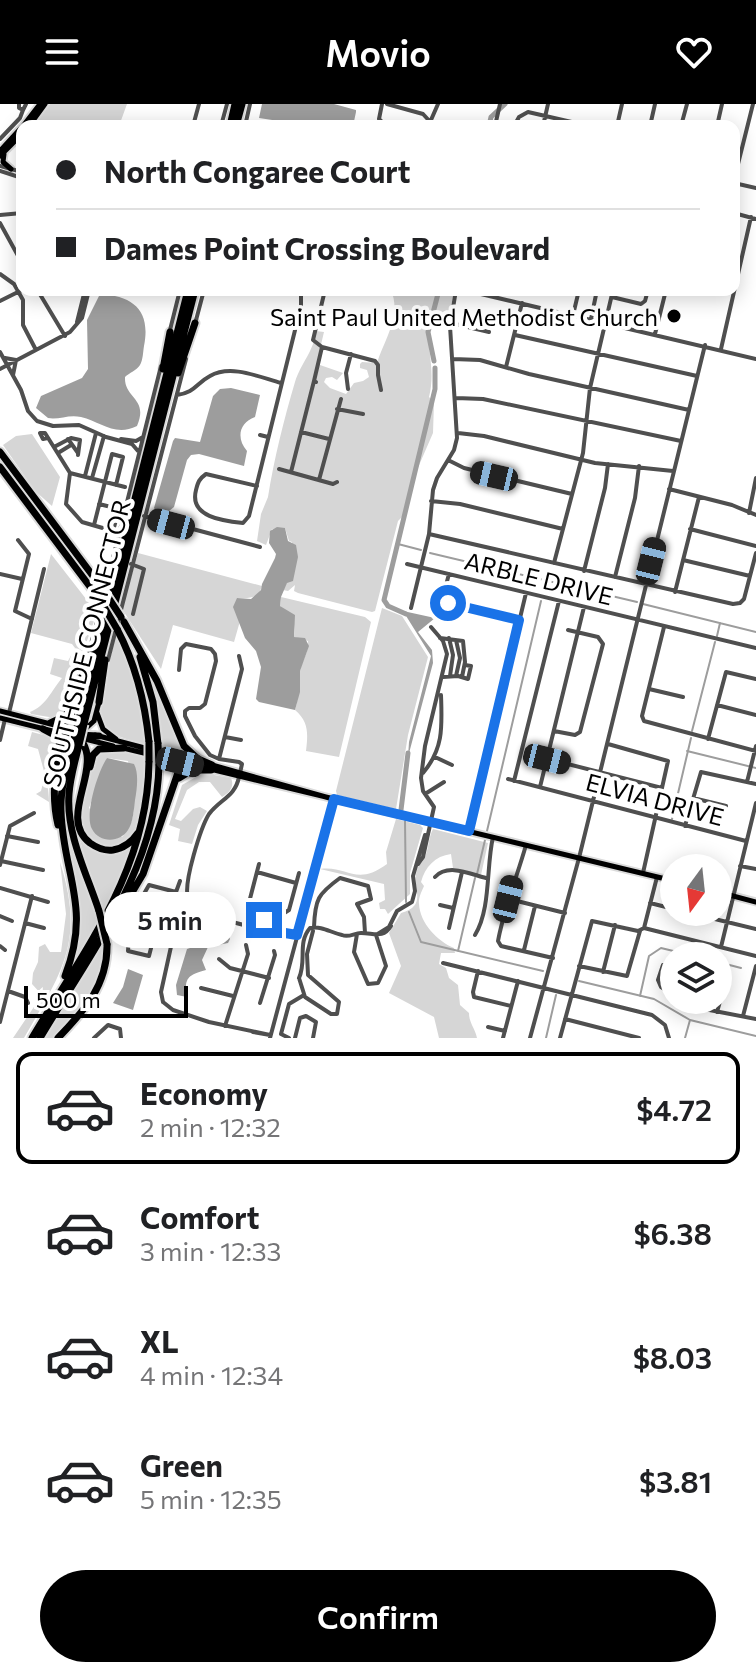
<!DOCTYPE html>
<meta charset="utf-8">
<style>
body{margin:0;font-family:Commissioner,sans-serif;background:#f6f6f6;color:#202124;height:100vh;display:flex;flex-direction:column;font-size:30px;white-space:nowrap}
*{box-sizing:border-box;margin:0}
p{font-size:26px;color:#757577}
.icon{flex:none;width:44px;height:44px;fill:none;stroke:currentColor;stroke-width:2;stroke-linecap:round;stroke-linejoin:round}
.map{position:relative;height:934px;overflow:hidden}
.details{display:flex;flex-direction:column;background:#fff;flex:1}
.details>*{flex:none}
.top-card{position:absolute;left:16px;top:16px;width:724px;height:176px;border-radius:16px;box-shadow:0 4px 20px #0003;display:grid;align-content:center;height:176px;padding:0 40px;background:#fff}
.needle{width:52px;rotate:195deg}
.tools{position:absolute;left:660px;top:750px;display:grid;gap:16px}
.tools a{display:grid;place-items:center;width:72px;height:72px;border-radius:50%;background:#fff;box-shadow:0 4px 20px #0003;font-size:40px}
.scale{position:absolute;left:24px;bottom:20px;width:164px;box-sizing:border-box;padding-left:8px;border:4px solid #000;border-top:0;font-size:22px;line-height:28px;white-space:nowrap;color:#000;-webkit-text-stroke:6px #fff;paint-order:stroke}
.end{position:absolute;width:36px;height:36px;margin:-18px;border:10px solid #1a73e8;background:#fff;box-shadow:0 0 0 4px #fff}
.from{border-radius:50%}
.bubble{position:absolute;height:56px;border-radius:28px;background:#fff;box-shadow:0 4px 20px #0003;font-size:26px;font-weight:600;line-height:56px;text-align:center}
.car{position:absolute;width:24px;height:48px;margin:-24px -12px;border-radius:10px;box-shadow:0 0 6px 2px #0007;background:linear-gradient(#222 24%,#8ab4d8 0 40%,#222 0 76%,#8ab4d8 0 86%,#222 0)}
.top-card b{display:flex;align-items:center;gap:28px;height:76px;font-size:30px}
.top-card b+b{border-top:2px solid #e0e0e0}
.top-card i{width:20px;height:20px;background:#202124}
ul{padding:14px 0 0;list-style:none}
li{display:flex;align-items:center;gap:24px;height:112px;margin:0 16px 12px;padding:0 24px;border:4px solid transparent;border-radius:16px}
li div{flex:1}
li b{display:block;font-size:30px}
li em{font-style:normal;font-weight:600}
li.on{border-color:#000}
li>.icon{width:72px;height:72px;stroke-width:1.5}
.button{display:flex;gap:16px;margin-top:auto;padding:16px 40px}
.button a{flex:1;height:92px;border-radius:48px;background:#000;color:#fff;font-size:32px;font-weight:600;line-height:92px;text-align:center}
header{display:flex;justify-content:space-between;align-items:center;height:104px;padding:0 40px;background:#000;color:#fff;font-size:36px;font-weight:600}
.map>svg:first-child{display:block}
</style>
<header><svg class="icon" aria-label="menu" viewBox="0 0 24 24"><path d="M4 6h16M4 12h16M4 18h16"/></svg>Movio<svg class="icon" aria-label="heart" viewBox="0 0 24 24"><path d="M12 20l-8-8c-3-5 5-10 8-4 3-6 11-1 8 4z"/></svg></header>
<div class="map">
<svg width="756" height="934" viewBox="0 0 756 934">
<rect width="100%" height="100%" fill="#fff"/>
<path fill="#d6d6d6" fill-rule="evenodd" d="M50 0H127L119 22H34Z
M391 186H395L400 192 402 186H441L454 189 449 211 431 210C423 238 437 262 429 293L434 298 433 329 410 382 402 413 398 417 375 507 372 508 298 489 294 487 295 481 288 487 283 486 287 478 292 438 289 437 285 424 272 425 266 441 257 437 261 410 268 393C274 355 284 315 295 278 301 259 314 247 316 227L324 228 319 249 320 261 343 269 337 276 332 273 326 274 324 278 330 284 346 290 354 279 363 277 369 273 367 266 360 264V260L362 258 377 259C384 236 402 212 391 186Z
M32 330 60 373 52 402 35 387 3 341 16 332Z
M138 449 262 482C259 494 249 495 238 494L237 512 240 517 234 538 173 521 161 565 122 505Z
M51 450 97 509 67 592 66 605 55 614 31 610 30 608C46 602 51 587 62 574L50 570 54 554 68 557 75 544 72 540 31 529Z
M281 493 365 513 371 518 339 653 306 647C308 630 309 618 295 606 299 593 298 581 300 567 302 556 309 549 308 537L294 533C296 517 292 511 280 502Z
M382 504 402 512 428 553 408 631 396 705 337 691 336 687Z
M116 528 140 592 147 642C127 633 104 634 99 609Z
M141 549 181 645 179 652 161 647Z
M32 628 51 633 58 641C56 651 52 659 49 669 46 679 49 688 49 698L36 690 41 687 45 671 38 645 28 642Z
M75 639 67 701 101 816 71 866 79 819V803L65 723 63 689Z
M109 644 147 652C145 676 147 739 116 743 111 744 103 742 97 742L80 723C81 698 85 667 100 646ZM107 654 128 657C132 682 142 712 122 733L89 704Z
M203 669 231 674C235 683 229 689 222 693L210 678H199L187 686 175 715 181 717 193 705 200 703 207 707 198 721 192 740 178 737 180 725 169 721 182 681Z
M396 715 420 721 423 724 410 769V790L388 810 385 805H380L379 799 385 796 384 780 320 765C347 761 356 783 387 760L386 748Z
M433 725 488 739 481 771 453 764 451 750C435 752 425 763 421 778L424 782C422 787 418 794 419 800 420 819 437 837 454 844L455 849H441L439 860 446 864 449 874 458 881 460 901 469 909C469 919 475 924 477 934H439L434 913 389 889 401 862 389 829 401 809C429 801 411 784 417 766 420 757 419 764 424 755 429 746 428 734 433 725Z
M78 726 105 747 131 739 134 746 103 811 85 758Z
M60 758C85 837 63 866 24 934H13L42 891 32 880 33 869 38 858 39 843 45 840 50 848H61L66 810Z
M104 834C105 884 87 899 55 934H42Z"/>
<path fill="#9d9d9d" d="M262 0H334L356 6V8L353 22H312L259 14Z
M100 190C134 192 151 207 144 242 143 248 143 256 140 261 137 266 129 269 125 273 124 295 149 294 137 322 115 333 101 318 81 313 69 310 59 316 48 314L36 304 41 292 82 274 88 265 87 216Z
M231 284 260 291 255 313C239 319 236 334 247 347L244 362 199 350 191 351 187 356 174 403 164 411 157 410 154 404 173 337 175 334 200 338 213 292 220 285Z
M277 423 285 424 288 437 296 441 298 453 293 477 287 479 281 493 280 502 295 511 294 533 305 534 309 542 300 567V588L295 606 259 598 256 595 261 563 256 547 245 534 233 503 237 494 251 495 261 486 262 480 275 454 276 450 269 439 270 427Z
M403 507 435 514 418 528 432 546 433 559 408 653 409 638 431 552Z
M107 654 134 660C139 669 137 685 135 696 134 705 133 719 128 726 120 739 99 739 92 725 84 711 98 667 107 654Z
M210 817 226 826 230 835 228 839 208 843 202 856 206 866C187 871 184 875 187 893L177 891 176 881 187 845 202 840 209 829 207 820Z
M128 865 143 871 133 906 113 899 123 883Z"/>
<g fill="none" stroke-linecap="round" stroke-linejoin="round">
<path stroke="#9d9d9d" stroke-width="2" d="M398 440 421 446
M430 449 637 498
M643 500 756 528
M717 532 720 519
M692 627 715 538
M687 647 756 664
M672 715 691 634
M405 717 406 798
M487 727 541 497
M477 770 485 736
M409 808 421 838 543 867
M458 847 475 774
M718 858 741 864
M579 877 654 895 690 916
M640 892 649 852 661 844 694 852
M546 934 556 891
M685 934 690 916 756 932"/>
<path stroke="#9d9d9d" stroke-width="5" d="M489 22 491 13 505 0
M434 257 428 228 439 186
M406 510 388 502 384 496 435 285V264
M401 706 408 649"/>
<defs>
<path id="major" d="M23 22 40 0
M29 22 45 0
M0 47 22 23
M4 50 3 58 11 65
M0 52 22 30
M72 601 73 616 78 626
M0 607 66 624
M97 609 103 625 116 635
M0 614 113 642
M50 618 65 611 77 586
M83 627 94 617 99 598
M95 631 202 659
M123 644 674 777
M212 661 333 695
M718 788 756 798"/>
<path id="highway" d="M230 22 235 0
M236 22 242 0
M163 265 170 228
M178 269 195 219
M0 348 102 484
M0 363 100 496
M124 518 157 577 184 642 198 655 212 661
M117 525C136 561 145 598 149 638
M140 553 153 598 158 640
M77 586 94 540
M99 598 105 556
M78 619 188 186
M84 620 195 186
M65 623C77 629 85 637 87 651 91 679 62 717 90 739 97 744 105 747 113 746 125 744 132 738 138 729
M43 625 58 633 61 647
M79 641C75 657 70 674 69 690 66 730 87 770 99 807
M90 663 93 651 99 645 124 644
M179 674 192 666H211
M58 721C53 700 50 646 73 634 81 630 91 632 99 632
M118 812 143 770 181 660 173 652
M65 872C92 803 63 771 61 707 60 684 67 661 73 639
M32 934C85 845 148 766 149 657
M40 934C91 848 157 764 159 660
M58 934C84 907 108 881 107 840"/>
</defs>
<use href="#major" stroke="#dbdbdb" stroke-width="9"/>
<use href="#highway" stroke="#dbdbdb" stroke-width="11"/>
<path stroke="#4f4f4f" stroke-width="4" d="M19 0V4L23 6 26 0
M382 0 379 15 386 22
M387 0 423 10 434 22
M431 16 438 0
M193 22 199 0
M221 22 227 0
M245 22 250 0
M495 22 500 0
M514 22 519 13 528 8 589 22
M543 22 548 0
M617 22 622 0
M650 22 655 0
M681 22 687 0
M717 22 722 0
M0 35 20 14 23 6
M0 62 22 68
M0 67 22 74
M734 76 753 0
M734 79 756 84
M734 109 756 115
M0 111 22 109
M0 119 22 159
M0 170 14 180 23 196V221L36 246
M33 186 38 187 65 232
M325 186 313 236 322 243 375 257 378 261V271L381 286
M464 186 756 255
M612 193 641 200 645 197 648 186
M0 197 22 186
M573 211 579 186
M591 215 597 186
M77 218 85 186
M451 219 489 228
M195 220 204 186
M170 226 180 186
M655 230 666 186
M515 231 697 272
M721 245 751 113
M0 248 21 286 28 307 37 317 53 322 79 321 106 333 132 340 138 347
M5 254 16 256 13 271
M453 255 480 256 529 270 689 306
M506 263 522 199
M0 265 70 228 82 214 89 186
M316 278 314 277 322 243
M348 285 346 269 351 250
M177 291C196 288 195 280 210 272 231 260 259 273 281 279
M456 294 483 295 681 337
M337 305 363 310
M301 328 329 335
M458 329 484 332 595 359 673 367
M260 331 268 333
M48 334 43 335 40 329H45L70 369 66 400 82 418 113 427 119 405 99 400
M68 335 78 349
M121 335 136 337 143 333
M54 343 71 334 80 336 78 351
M58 349 71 341
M448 356 464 364 572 390
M279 365 333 380 337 378
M291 368 314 277
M70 369 125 383
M85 372 96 329
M92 374 104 332
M319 376 341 295
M257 382 206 370C199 375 198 378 196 386 189 413 223 417 243 419L249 412 301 202V186
M669 385 732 401 756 411
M431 397 460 400 563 425
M749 409 756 374
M144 412 260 443
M94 421 112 350 123 353 116 381
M690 425 756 442
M429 430 733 500 740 499 744 495 756 449
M18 436 29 450 15 507 32 515
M683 456 750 472
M554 459 583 349 590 284 613 186
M131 460 144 465 133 510
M407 460 756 544
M584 467 605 384 608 360
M0 470 22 475
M449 470 443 492 446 498 519 516
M615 473 635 394 639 362
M105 486 161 262
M675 488 699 393
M411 504 429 430 433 386 437 374 454 346 457 334 450 222 456 186
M664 523 642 612 644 617 756 647
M440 534 463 537 465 558 462 573
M449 534 453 551 450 572
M456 536 460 554 456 572
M91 540 102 499
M108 556 186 255
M179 566 181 545 186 540 211 545 215 550 216 557 205 600 200 604H189L185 607V612L195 632 210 651 219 655 239 658 242 660 240 669
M443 573 458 572 468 575 471 562 465 561
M649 585 683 593
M717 601 756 611
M9 609 44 465
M554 627 575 631 580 628 603 540 598 533 568 526
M225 633 241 636
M708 635 726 568 756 575
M0 636 5 615
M608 640 668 657 643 769
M435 653 452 661
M219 655 242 565 239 552
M548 655 662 684
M423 669C444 644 442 622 441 591
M239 673C235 693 220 695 209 710 201 723 183 779 188 794 190 803 197 807 205 811L271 828 297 831
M508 675 746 737
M514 677 559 497
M747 678 756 642
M540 683 584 503
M425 690 444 678
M693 694 726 702
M685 722 701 668 756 680
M469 727 526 489
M7 732 38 738
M526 741C517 773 504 804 498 837L501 842 553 854
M1 757 43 766
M418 760 423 753 434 703 423 687 421 674 425 642 447 550 443 537 431 523
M0 761 10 722 34 709
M740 762 756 765
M257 768 296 779
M435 773C448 759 470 770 486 774
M0 784 48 798
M176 788 180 777
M509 795 565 809
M172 796 164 802 141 795 149 781 176 788 178 794
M650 799 674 805
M440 801 453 804
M247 805 278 813 289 806 299 769
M686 808 756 825
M0 812 12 817
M245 814 259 760
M158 816 135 810 130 818 128 847 149 852 162 801 187 790
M25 819 44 824
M314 823C315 795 318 790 340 774L368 782 371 795 357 800 364 813 365 829
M258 824 263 809
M449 824 462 768
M644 824 657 773
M261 825 266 810
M357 830 354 848 368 880 378 879 386 862 376 831
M376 831 389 823 397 807 412 798 415 787 413 772 425 731
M475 831C491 805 486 763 493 733
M0 842 5 846
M721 843 756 699
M524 846 535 802
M219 855 230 864 269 874
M443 859 652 911 665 921 669 934
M579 862 627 872 640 827
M674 862 663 861 658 876 661 883 674 891
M478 867 473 888 474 893 511 902
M603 868 615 821
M299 874 305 893 331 910H337L339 898 308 871 307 850 313 827
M299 874C307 857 297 839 310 824 323 822 329 828 342 831 349 834 354 829 361 829 374 829 383 835 391 822
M201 884 233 892
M8 887 25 893 28 899
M683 896 699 904 756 915
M163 898 173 906 209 918 270 931
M163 898 161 888 174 829 180 823 191 826
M260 899 275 851 274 847
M717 908 725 880 723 875 718 873
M743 912 756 862
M565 915 639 934
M0 918 32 792
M225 922 248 850 246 841
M488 923 505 927
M253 928 270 931
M94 934 108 921 120 925 121 934
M270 934 334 695
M289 934 281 930 289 900 304 891
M295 934 300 914 306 912 316 918 313 934
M503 934 518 877
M530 934 579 754 705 241
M560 934 592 817 638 827 644 824 756 852"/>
<use href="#major" stroke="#000" stroke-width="5"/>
<use href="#highway" stroke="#000" stroke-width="7"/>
<defs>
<path id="highway-bridge" d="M102 484 121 513
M100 496 117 525
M149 638V657
M73 639 78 619
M158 640 159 660
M79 641 84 620
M99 807 107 840"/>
</defs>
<use href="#highway-bridge" stroke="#dbdbdb" stroke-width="11" stroke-linecap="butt"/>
<use href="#highway-bridge" stroke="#000" stroke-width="7"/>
</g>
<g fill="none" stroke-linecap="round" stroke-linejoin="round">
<path stroke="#1a73e8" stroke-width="10" d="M264 816 261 825 297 831 334 695 469 727 519 516 448 499"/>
</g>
<circle fill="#000" stroke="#fff" stroke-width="3" cx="674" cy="212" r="8"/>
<g text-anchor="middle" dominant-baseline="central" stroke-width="8" stroke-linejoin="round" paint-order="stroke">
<g font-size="24" fill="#000" stroke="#fff" text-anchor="end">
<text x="658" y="212">Saint Paul United Methodist Church</text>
</g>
<g font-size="24" fill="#000" stroke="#fff">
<text transform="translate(539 474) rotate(14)">ARBLE DRIVE</text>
<text transform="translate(86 539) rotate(-76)">SOUTHSIDE CONNECTOR</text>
<text transform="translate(655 695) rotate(15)">ELVIA DRIVE</text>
</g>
</g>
</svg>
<div class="tools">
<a><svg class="needle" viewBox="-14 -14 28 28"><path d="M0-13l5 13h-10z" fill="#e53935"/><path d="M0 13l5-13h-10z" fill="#757577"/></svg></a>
<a><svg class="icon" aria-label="layers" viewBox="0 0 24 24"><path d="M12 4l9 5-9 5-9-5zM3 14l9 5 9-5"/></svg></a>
</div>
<div class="scale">500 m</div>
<i class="end from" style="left:448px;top:499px"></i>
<i class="end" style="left:264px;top:816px"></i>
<div class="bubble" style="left:104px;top:788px;width:132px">5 min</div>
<i class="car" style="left:494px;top:372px;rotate:283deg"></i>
<i class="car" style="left:171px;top:420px;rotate:285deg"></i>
<i class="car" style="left:651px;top:457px;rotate:14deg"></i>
<i class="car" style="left:547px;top:655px;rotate:104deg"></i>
<i class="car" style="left:180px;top:658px;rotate:104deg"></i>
<i class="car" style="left:508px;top:795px;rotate:14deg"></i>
<div class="top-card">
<b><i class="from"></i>North Congaree Court</b>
<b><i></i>Dames Point Crossing Boulevard</b>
</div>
</div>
<section class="details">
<ul>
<li class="on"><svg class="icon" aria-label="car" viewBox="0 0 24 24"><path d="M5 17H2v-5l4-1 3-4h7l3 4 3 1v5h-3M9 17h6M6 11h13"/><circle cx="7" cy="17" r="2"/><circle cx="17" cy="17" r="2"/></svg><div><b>Economy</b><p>2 min · 12:32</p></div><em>$4.72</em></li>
<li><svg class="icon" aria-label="car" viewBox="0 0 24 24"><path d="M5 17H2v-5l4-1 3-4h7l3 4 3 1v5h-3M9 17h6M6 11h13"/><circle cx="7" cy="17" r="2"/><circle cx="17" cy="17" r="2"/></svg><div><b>Comfort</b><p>3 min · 12:33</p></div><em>$6.38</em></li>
<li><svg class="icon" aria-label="car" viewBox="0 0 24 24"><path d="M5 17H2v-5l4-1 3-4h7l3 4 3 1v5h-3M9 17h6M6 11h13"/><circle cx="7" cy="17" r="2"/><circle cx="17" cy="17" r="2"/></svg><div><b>XL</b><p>4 min · 12:34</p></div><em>$8.03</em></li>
<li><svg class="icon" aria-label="car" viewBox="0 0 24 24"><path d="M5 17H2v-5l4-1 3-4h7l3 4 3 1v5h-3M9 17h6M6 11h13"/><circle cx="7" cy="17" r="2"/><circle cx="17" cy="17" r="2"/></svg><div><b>Green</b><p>5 min · 12:35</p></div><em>$3.81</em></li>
</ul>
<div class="button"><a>Confirm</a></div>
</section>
